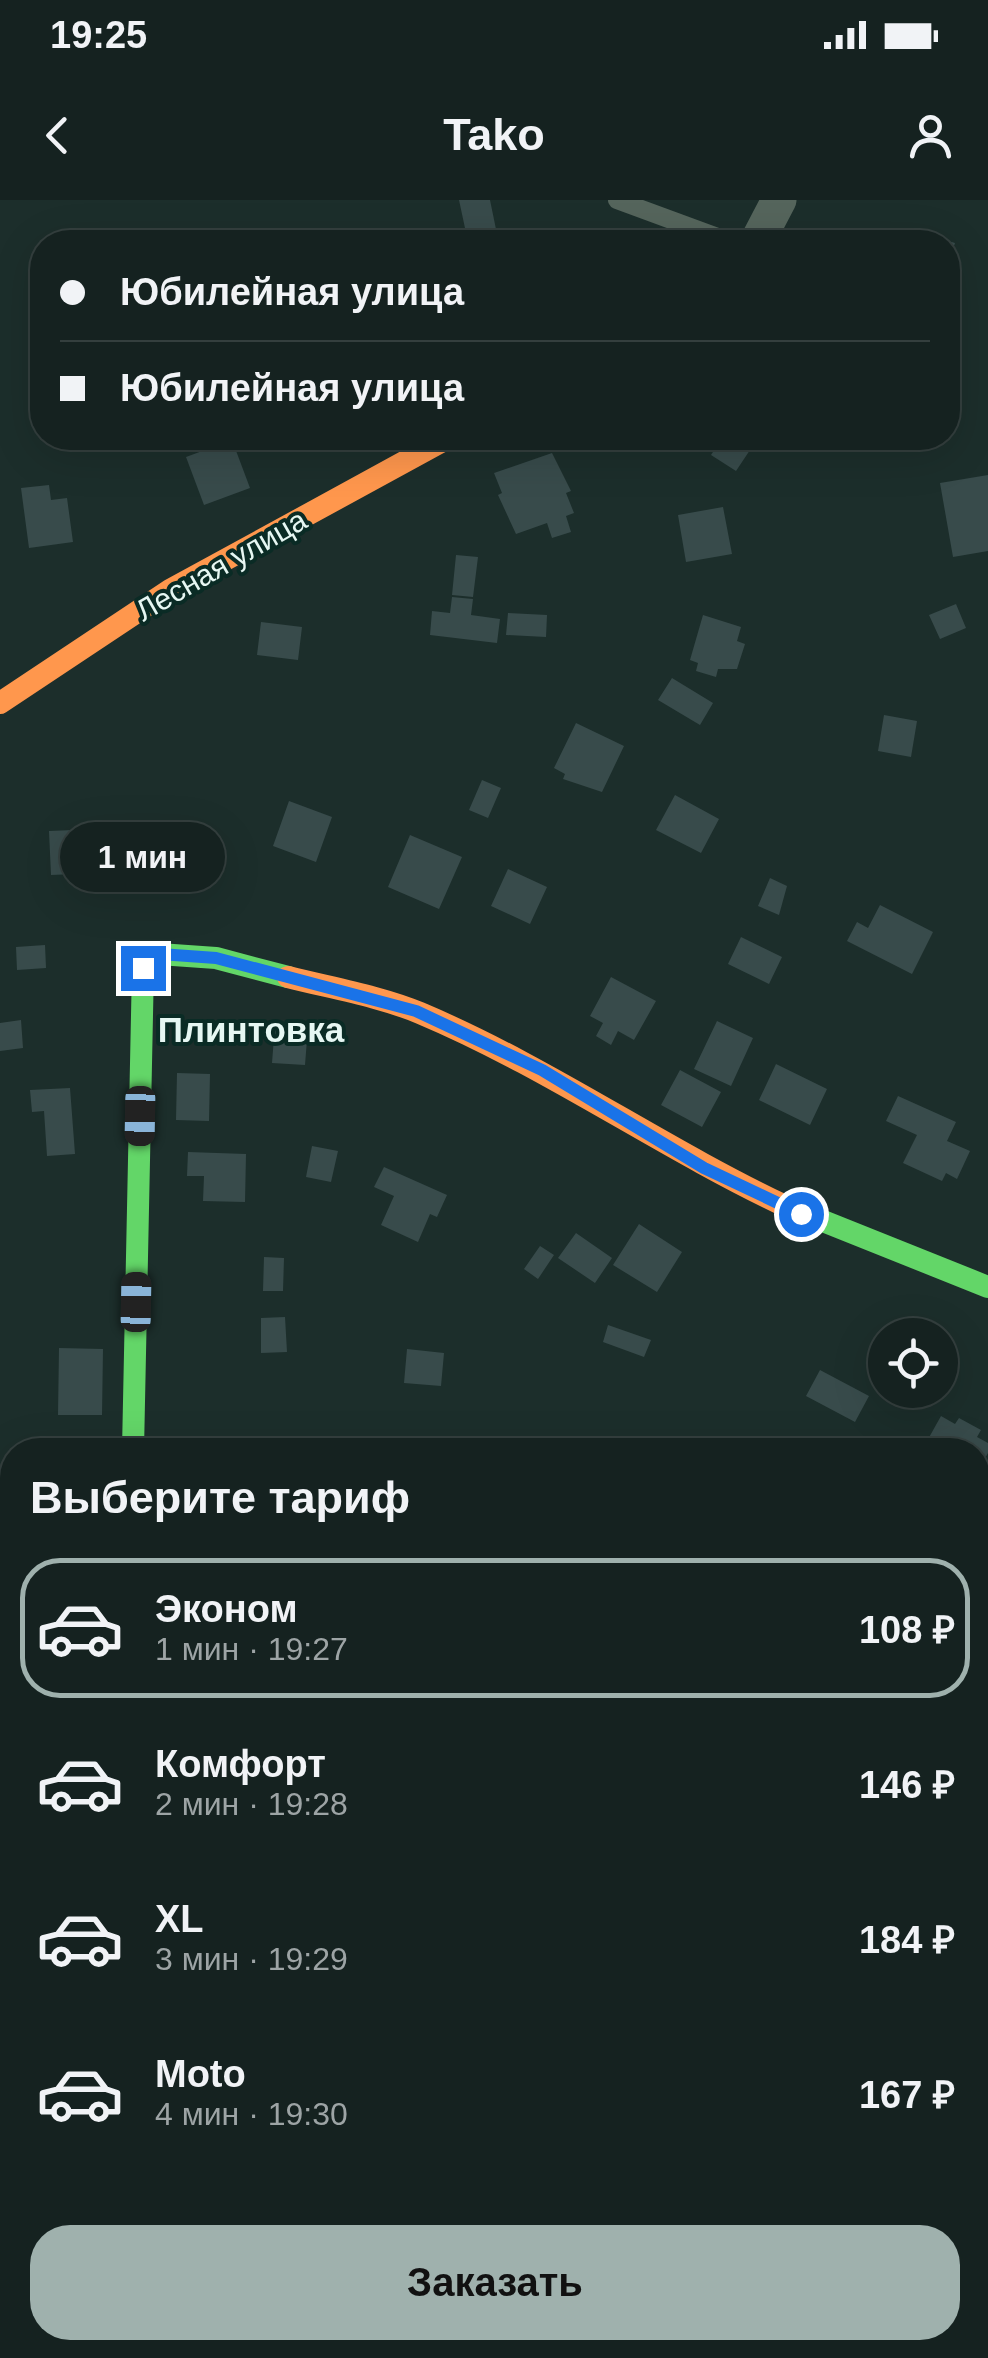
<!DOCTYPE html>
<html lang="ru">
<meta charset="utf-8">
<style>
body{margin:0;font-family:Helvetica,sans-serif;background:#1e2a29;color:#f1f3f6;height:100vh;display:flex;flex-direction:column;font-size:38px;white-space:nowrap}
*{box-sizing:border-box;margin:0}
p{font-size:32px;color:#9da4a5}
.icon{flex:none;width:55px;height:55px;fill:none;stroke:currentColor;stroke-width:2;stroke-linecap:round;stroke-linejoin:round}
.map{position:relative;flex:1;overflow:hidden}
.side{position:absolute;left:0px;top:1238px;width:990px;height:922px;display:flex;flex-direction:column;background:#152220;border-radius:40px 40px 0 0;box-shadow:0 10px 40px #0002,0 0 0 2px #343f3e}
.side>*{flex:none}
.guide{position:absolute;left:30px;top:30px;width:930px;height:220px;border-radius:40px;box-shadow:0 10px 40px #0002,0 0 0 2px #343f3e;display:grid;align-content:center;height:220px;padding:0 30px;background:#152220}
.controls{position:absolute;left:868px;top:1118px;display:grid;gap:20px}
.controls a{display:grid;place-items:center;width:90px;height:90px;border-radius:50%;background:#152220;box-shadow:0 10px 40px #0002,0 0 0 2px #343f3e;font-size:50px}
.end{position:absolute;width:45px;height:45px;margin:-22px;border:12px solid #1a73e8;background:#fff;box-shadow:0 0 0 5px #fff}
.from{border-radius:50%}
.bubble{position:absolute;height:70px;border-radius:35px;background:#152220;box-shadow:0 10px 40px #0002,0 0 0 2px #343f3e;font-size:32px;font-weight:600;line-height:70px;text-align:center}
.car{position:absolute;width:30px;height:60px;margin:-30px -15px;border-radius:12px;box-shadow:0 0 8px 2px #0007;background:linear-gradient(#222 24%,#8ab4d8 0 40%,#222 0 76%,#8ab4d8 0 86%,#222 0)}
.guide b{display:flex;align-items:center;gap:35px;height:95px;font-size:38px}
.guide b+b{border-top:2px solid #343f3e}
.guide i{width:25px;height:25px;background:#f1f3f6}
ul{padding:0;list-style:none}
li{display:flex;align-items:center;gap:30px;height:140px;margin:0 20px 15px;padding:0 10px;border:5px solid transparent;border-radius:40px}
li div{flex:1}
li b{display:block;font-size:38px}
li em{font-style:normal;font-weight:600}
li.active{border-color:#9fb1ad}
li>.icon{width:90px;height:90px;stroke-width:1.5}
h2{padding:0 30px;font-size:45px;line-height:120px}
.cta{display:flex;gap:20px;margin-top:auto;padding:20px 30px}
.cta a{flex:1;height:115px;border-radius:40px;background:#9fb1ad;color:#111;font-size:40px;font-weight:600;line-height:115px;text-align:center}
.status{display:flex;justify-content:space-between;align-items:center;height:70px;padding:0 50px;background:#152220;direction:ltr}
.status svg{height:28px;fill:currentColor}
header{display:flex;justify-content:space-between;align-items:center;height:130px;padding:0 30px;background:#152220;font-size:45px;font-weight:600}
.map>svg:first-child{display:block}
</style>
<div class="status"><b>19:25</b><svg viewBox="0 0 49 12"><path d="M0 12V9h3v3zM5 12V6h3v6zM10 12V3h3v9zM15 12V0h3v12zM26 1h20v11H26zM47 4h2v5h-2z"/></svg></div>
<header><svg class="icon" aria-label="back" viewBox="0 0 24 24"><path d="M15 5l-7 7 7 7"/></svg>Tako<svg class="icon" aria-label="person" viewBox="0 0 24 24"><circle cx="12" cy="8" r="4"/><path d="M4 21q1-7 8-7t8 7"/></svg></header>
<div class="map">
<svg width="988" height="2158" viewBox="0 0 988 2158">
<rect width="100%" height="100%" fill="#1c2e2b"/>
<path fill="#41571b" d="M988 1837V2158H894L895 2148H978V1860Z
M772 2148H851L850 2158H760Z"/>
<path fill="#384b4b" d="M459 0H490L498 39 468 42Z
M926 34 955 43 948 64V42H923Z
M722 238H731L750 250 736 271 711 255Z
M232 240 250 288 204 305 186 257Z
M552 253 571 291 566 293 574 313 566 316 571 332 552 338 547 323 516 334 498 295 502 293 494 273Z
M988 275V351L953 357 940 283Z
M49 285 51 300 67 298 73 342 29 348 21 288Z
M723 307 732 354 686 362 678 315Z
M456 355 478 357 473 397 452 395Z
M452 397 473 399 471 415 500 419 497 443 430 435 432 411 450 413Z
M956 404 966 428 940 439 929 415Z
M508 413 547 415 546 437 506 435Z
M703 415 741 427 737 441 745 444 737 469H718L716 477 696 471 698 463 690 460Z
M261 422 302 427 298 460 257 455Z
M672 478 713 503 700 525 658 500Z
M884 515 917 521 911 557 878 551Z
M576 523 624 546 602 592 563 579 565 574 554 568Z
M482 580 501 588 488 618 469 610Z
M675 595 719 619 701 653 656 630Z
M289 601 332 617 316 662 273 646Z
M97 629 99 673 51 675 49 631Z
M410 635 462 657 439 709 388 687Z
M508 669 547 687 530 724 491 706Z
M770 678 787 686 779 715 758 706Z
M880 705 933 732 912 774 847 741 857 722 868 728Z
M741 737 782 757 769 784 728 764Z
M45 745 46 768 17 770 16 747Z
M611 777 656 801 634 840 618 831 611 845 596 836 603 823 590 816Z
M21 820 23 848 0 851V823Z
M717 821 753 838 731 886 694 869Z
M275 824 308 827 305 865 272 863Z
M776 864 827 889 810 925 759 900Z
M680 870 721 892 702 927 661 905Z
M177 873 210 874 209 921 176 920Z
M70 888 75 954 47 956 44 911 32 912 30 890Z
M898 896 956 922 947 941 970 951 957 979 946 973 942 981 903 963 917 935 886 921Z
M312 946 338 951 331 982 306 977Z
M188 952 246 954 245 1002 203 1001 204 976H187Z
M384 967 447 995 437 1017 430 1014 418 1042 381 1025 394 996 374 987Z
M639 1024 682 1052 657 1092 613 1065Z
M576 1033 612 1058 595 1083 558 1058Z
M540 1046 554 1055 538 1079 524 1069Z
M264 1057 284 1058 283 1091H263Z
M285 1117 287 1152 261 1153V1118Z
M608 1125 651 1140 644 1157 603 1142Z
M59 1148 103 1149 102 1215H58Z
M407 1149 444 1153 441 1186 404 1183Z
M820 1170 869 1196 855 1222 806 1196Z
M941 1216 955 1224 959 1218 981 1230 977 1237 988 1243V1253L978 1271V1250H922Z
M0 1729H12V1785L0 1786Z
M4 2026H12V2089H10Z"/>
<g fill="none" stroke-linecap="round" stroke-linejoin="round">
<path stroke="#55655c" stroke-width="18" d="M617 0 731 42"/>
<path stroke="#55655c" stroke-width="35" d="M757 42 779 0
M978 1445 988 1433
M0 1699H12
M867 2158 868 2148"/>
<path stroke="#63d668" stroke-width="22" d="M783 1005 988 1087
M133 1250 143 767 159 754 216 758 288 777
M30 2148 146 2158"/>
<path stroke="#ff974d" stroke-width="22" d="M0 503 170 390 448 238
M288 777C331 788 379 796 420 813 546 866 659 946 783 1005"/>
</g>
<g fill="none" stroke-linecap="round" stroke-linejoin="round">
<path stroke="#1a73e8" stroke-width="12" d="M143 768 160 754 216 758 416 811 542 870 704 968 801 1014"/>
</g>
<g text-anchor="middle" dominant-baseline="central" stroke-width="8" stroke-linejoin="round" paint-order="stroke">
<g font-size="30" fill="#e6f7f3" stroke="#0a2b25">
<text transform="translate(221 365) rotate(-30)">Лесная улица</text>
</g>
<g font-size="35" font-weight="bold" fill="#e6f7f3" stroke="#0a2b25">
<text x="251" y="829">Плинтовка</text>
</g>
</g>
</svg>
<div class="controls">
<a><svg class="icon" aria-label="locate" viewBox="0 0 24 24"><circle cx="12" cy="12" r="6"/><path d="M12 2v4M12 18v4M2 12h4M18 12h4"/></svg></a>
</div>
<i class="end from" style="left:801px;top:1014px"></i>
<i class="end" style="left:143px;top:768px"></i>
<div class="bubble" style="left:60px;top:622px;width:165px">1 мин</div>
<i class="car" style="left:140px;top:916px;rotate:181deg"></i>
<i class="car" style="left:136px;top:1102px;rotate:1deg"></i>
<div class="guide">
<b><i class="from"></i>Юбилейная улица</b>
<b><i></i>Юбилейная улица</b>
</div>
<section class="side">
<h2>Выберите тариф</h2>
<ul>
<li class="active"><svg class="icon" aria-label="car" viewBox="0 0 24 24"><path d="M5 17H2v-5l4-1 3-4h7l3 4 3 1v5h-3M9 17h6M6 11h13"/><circle cx="7" cy="17" r="2"/><circle cx="17" cy="17" r="2"/></svg><div><b>Эконом</b><p>1 мин · 19:27</p></div><em>108 ₽</em></li>
<li><svg class="icon" aria-label="car" viewBox="0 0 24 24"><path d="M5 17H2v-5l4-1 3-4h7l3 4 3 1v5h-3M9 17h6M6 11h13"/><circle cx="7" cy="17" r="2"/><circle cx="17" cy="17" r="2"/></svg><div><b>Комфорт</b><p>2 мин · 19:28</p></div><em>146 ₽</em></li>
<li><svg class="icon" aria-label="car" viewBox="0 0 24 24"><path d="M5 17H2v-5l4-1 3-4h7l3 4 3 1v5h-3M9 17h6M6 11h13"/><circle cx="7" cy="17" r="2"/><circle cx="17" cy="17" r="2"/></svg><div><b>XL</b><p>3 мин · 19:29</p></div><em>184 ₽</em></li>
<li><svg class="icon" aria-label="car" viewBox="0 0 24 24"><path d="M5 17H2v-5l4-1 3-4h7l3 4 3 1v5h-3M9 17h6M6 11h13"/><circle cx="7" cy="17" r="2"/><circle cx="17" cy="17" r="2"/></svg><div><b>Moto</b><p>4 мин · 19:30</p></div><em>167 ₽</em></li>
</ul>
<div class="cta"><a>Заказать</a></div>
</section>
</div>
